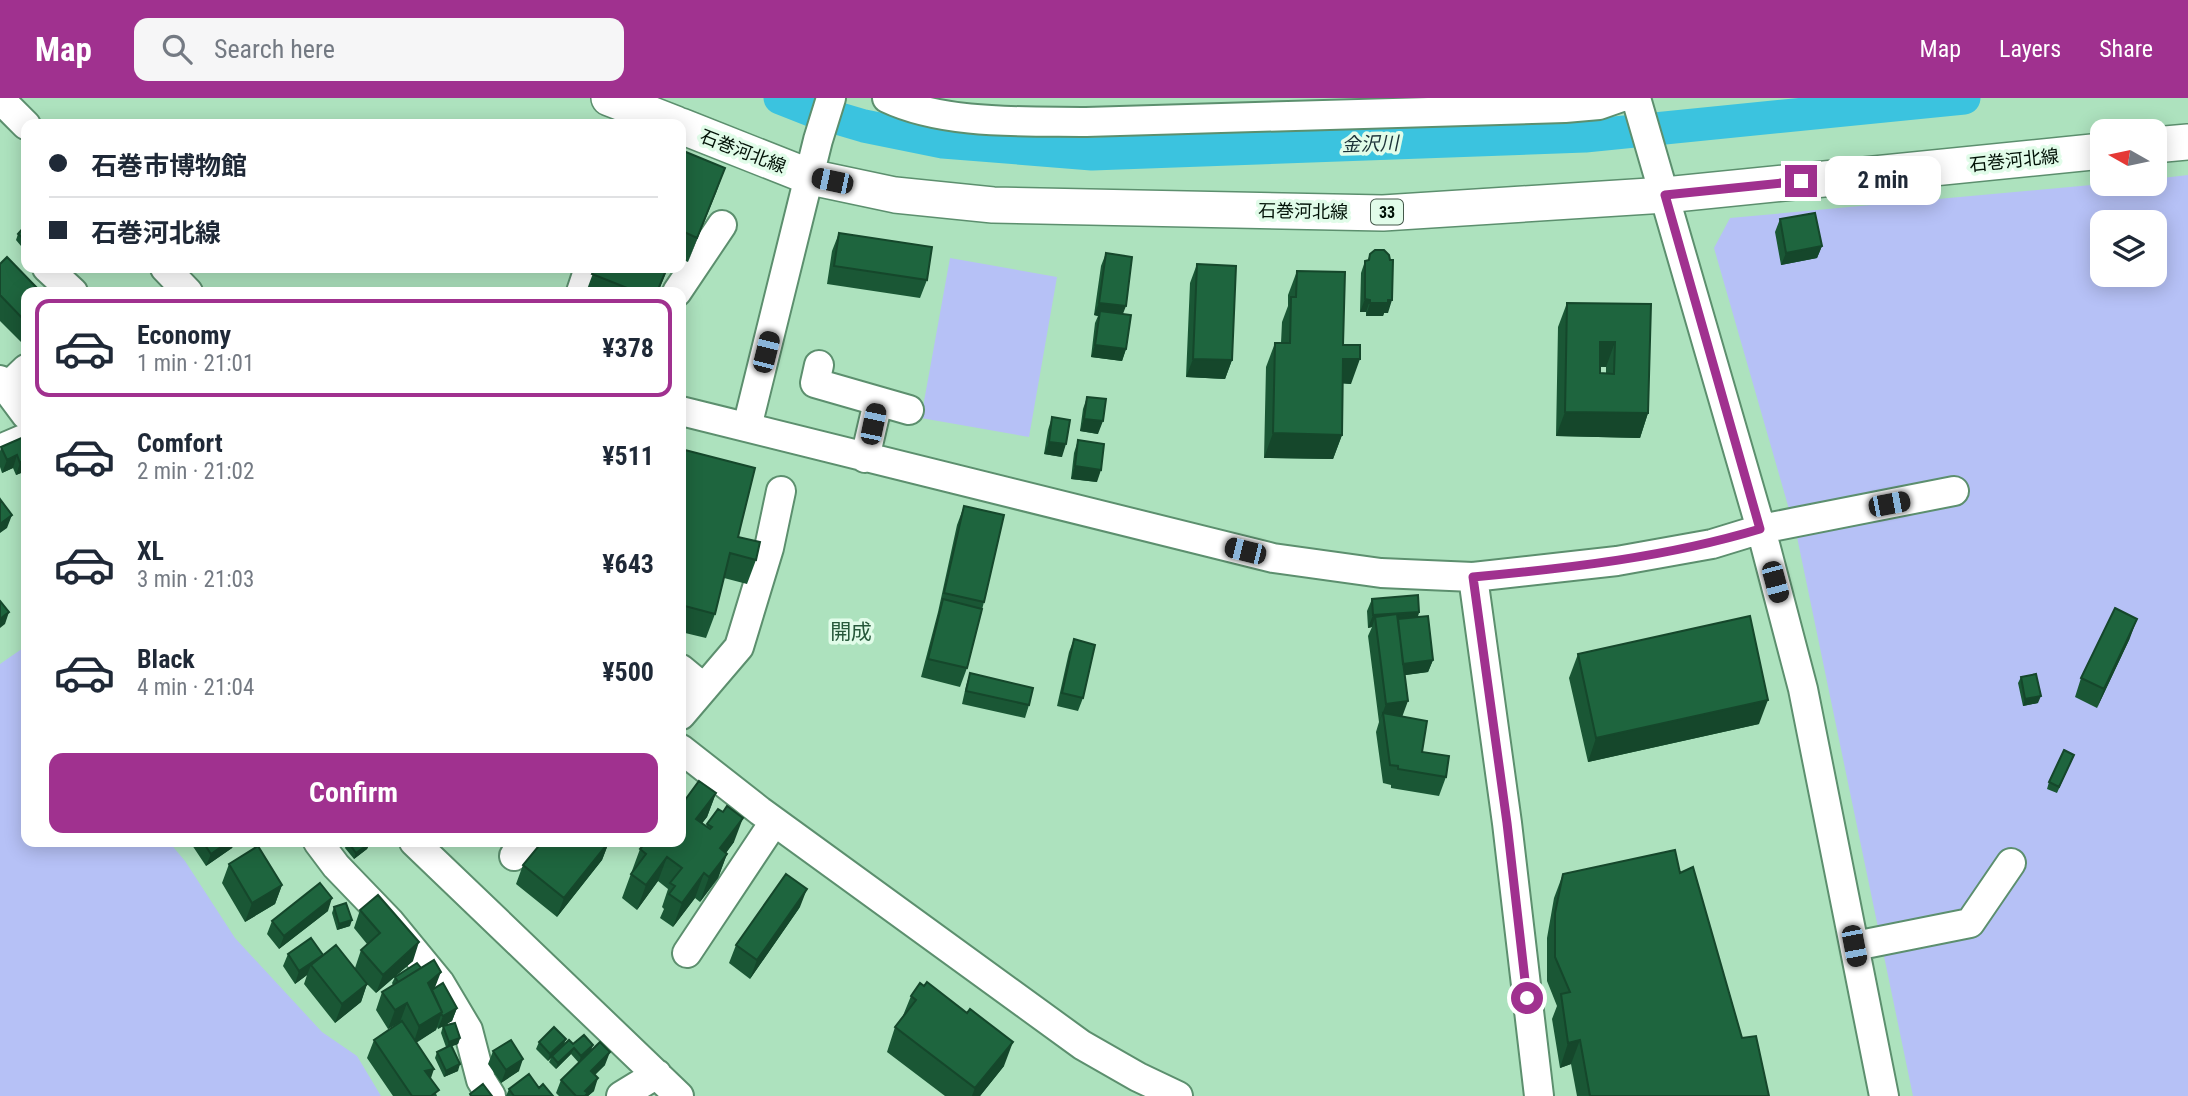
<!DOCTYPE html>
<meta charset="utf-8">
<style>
body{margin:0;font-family:"Roboto Condensed","Noto Sans JP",sans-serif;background:#f6f6f7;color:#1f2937;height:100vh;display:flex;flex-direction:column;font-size:26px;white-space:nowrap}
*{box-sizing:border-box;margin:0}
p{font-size:23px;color:#747a83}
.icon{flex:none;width:38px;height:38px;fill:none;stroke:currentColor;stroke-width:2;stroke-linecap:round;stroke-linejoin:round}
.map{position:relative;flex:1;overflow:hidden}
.drawer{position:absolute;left:21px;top:189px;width:665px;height:560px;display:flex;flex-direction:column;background:#fff;border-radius:14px;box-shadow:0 4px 18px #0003}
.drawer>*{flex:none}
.guide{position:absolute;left:21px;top:21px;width:665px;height:154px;border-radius:14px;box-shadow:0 4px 18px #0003;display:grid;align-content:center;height:154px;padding:0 28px;background:#fff}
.needle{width:46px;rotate:279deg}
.controls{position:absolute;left:2090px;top:21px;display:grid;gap:14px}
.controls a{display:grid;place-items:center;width:77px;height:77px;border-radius:14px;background:#fff;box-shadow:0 4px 18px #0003;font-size:35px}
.end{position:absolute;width:32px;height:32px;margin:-16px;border:9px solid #a0318f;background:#fff;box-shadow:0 0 0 4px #fff}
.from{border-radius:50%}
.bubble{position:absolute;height:49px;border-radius:14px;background:#fff;box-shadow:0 4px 18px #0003;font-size:23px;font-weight:700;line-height:49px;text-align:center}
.car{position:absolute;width:21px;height:42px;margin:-21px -10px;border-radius:9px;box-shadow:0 0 5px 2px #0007;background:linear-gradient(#222 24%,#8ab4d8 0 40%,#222 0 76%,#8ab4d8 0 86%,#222 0)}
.guide b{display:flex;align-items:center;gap:24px;height:66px;font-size:26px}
.guide b+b{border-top:2px solid #e0e1e3}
.guide i{width:18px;height:18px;background:#1f2937}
ul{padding:12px 0 0;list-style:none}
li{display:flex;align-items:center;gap:21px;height:98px;margin:0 14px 10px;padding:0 14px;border:4px solid transparent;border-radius:14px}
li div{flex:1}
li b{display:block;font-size:26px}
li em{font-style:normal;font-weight:700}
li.selected{border-color:#a0318f}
li>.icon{width:63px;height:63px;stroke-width:1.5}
.cta{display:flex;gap:14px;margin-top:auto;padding:14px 28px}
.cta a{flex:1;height:80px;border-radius:14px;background:#a0318f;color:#fff;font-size:28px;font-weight:700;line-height:80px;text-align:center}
header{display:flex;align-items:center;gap:42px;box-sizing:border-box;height:98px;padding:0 35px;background:#a0318f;color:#fff}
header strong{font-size:33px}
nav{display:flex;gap:38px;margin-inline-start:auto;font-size:24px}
.search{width:490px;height:63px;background:#f6f6f7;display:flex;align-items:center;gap:18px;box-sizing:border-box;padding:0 24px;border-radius:14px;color:#747a83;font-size:26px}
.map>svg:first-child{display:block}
</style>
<header>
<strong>Map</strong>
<div class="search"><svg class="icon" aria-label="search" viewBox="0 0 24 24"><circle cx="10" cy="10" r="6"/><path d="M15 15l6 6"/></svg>Search here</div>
<nav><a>Map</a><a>Layers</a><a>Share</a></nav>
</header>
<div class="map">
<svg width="2188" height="998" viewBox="0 0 2188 998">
<rect width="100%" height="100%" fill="#ade2be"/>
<path fill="#b6c1f6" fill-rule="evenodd" d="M2188 77V998H1913L1797 439 1714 150 1730 120 2102 86H2154V81ZM2102 124H2154V177H2102Z
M950 160 1057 179 1029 339 921 320Z
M26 548V744H169L185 763 235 840 322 934 357 958 381 998H0V566Z"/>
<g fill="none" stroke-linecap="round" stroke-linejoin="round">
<path stroke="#3bc3df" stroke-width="33" d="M780 0 813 13 864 28 943 44 1092 56 1585 38 1964 0"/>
<defs>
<path id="minor" d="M887 0C944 27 1023 23 1086 24L1565 10 1599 7 1619 0
M1636 0 1761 431 1803 591 1884 998
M0 1 26 27
M47 170 73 194
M165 170 188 194
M581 194 589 170
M677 194 722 127
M819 267 815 285 909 312
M0 282 26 317
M6 290 26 271
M681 313 1273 460 1381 475 1473 479 1617 463 1712 446 1761 431 1954 393
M747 329 818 42 831 0
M0 351 26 340
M865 360 878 304
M1473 479 1507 725 1539 998
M681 571 704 590
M681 617 739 549 769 450 781 393
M681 651 760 713 1082 947 1138 979 1178 998
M318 744 336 768 389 823 440 885 468 932 481 982 491 998
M414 744 679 998
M514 758 525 744
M1855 848 1970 825 2011 765
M687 855 774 724
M621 998 657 976"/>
<path id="major" d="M609 0 676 26
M681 28 810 79 895 97 993 107 1383 115 1665 97 2102 53
M2154 47 2188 44"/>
</defs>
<use href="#minor" stroke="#5c8f6e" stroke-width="32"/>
<use href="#major" stroke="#5c8f6e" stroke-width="38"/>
<use href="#minor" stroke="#fff" stroke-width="28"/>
<use href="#major" stroke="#fff" stroke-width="35"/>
</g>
<path fill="#1a5735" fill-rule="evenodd" d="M681 52 725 70 688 164 681 161Z
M1780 121 1822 148 1817 160 1781 167 1775 134Z
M839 135 927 182 920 200 827 186 832 153Z
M18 136 26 142 21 148 16 142Z
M1106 155 1123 216 1126 251 1122 263 1091 259 1095 225 1098 218 1094 217 1101 168Z
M1370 156 1388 215H1384L1383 218H1366V214H1360L1361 175 1365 163 1368 162Z
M0 166 26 194V249L0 223Z
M1197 166 1232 262 1225 281 1186 279 1190 185Z
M595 170H668L658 194H586Z
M1297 173 1343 247 1351 286 1343 285 1342 337 1333 361 1264 360 1266 269 1275 245H1281L1282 224 1288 208V197Z
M1567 205 1651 206 1648 315 1640 340 1556 338 1558 229ZM1600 269H1606V276L1600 275Z
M1087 299 1098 336 1080 333 1083 311Z
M1052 319 1062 359 1044 356 1048 332Z
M26 338V373L16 377 13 370 2 375 0 369V353L1 349Z
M1078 342 1097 384 1071 381 1074 355Z
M681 351 738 439 756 462 747 486 724 480 715 516 706 540 681 534Z
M964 408 984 504 967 570 960 589 921 579 938 514 957 427Z
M1372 501 1419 514 1418 519 1433 562 1428 574 1405 577 1402 619 1422 654 1446 679 1439 698 1391 690V687L1383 685 1376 634 1379 624 1368 538 1372 529 1368 530 1367 513Z
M2130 540 2097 610 2075 599 2081 580Z
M1074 541 1083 600 1078 613 1057 608 1069 554Z
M1578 556 1759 626 1588 664 1569 580Z
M970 575 1029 607 1025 620 962 606 966 588Z
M2021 579 2038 605 2023 608 2018 585Z
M2074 657 2057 695 2047 691 2049 684Z
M716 695 707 719 702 725 706 729 707 726 734 744 726 755 727 756 718 780 700 804 695 800 673 829 660 820 664 811 662 809 668 791 658 783 637 812 622 800 640 751Z
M190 744H235L232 750 206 768Z
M347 744 370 745 367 751 354 761 345 750Z
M609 744 602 762 557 819 516 786 523 767Z
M229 766 282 787 275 806 245 824 222 785Z
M1680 775 1742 940 1769 998H1577L1571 966 1560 970 1552 921 1557 908 1547 883V840L1554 800 1563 776Z
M334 809 350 828 337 832 332 815Z
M800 809 750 881 729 865 736 847Z
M360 812 413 863 376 895 367 886 361 904 335 925 304 886 307 877 295 886 283 868 288 856 323 857 355 870 361 852 367 846 354 830Z
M328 813 279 851 267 836 272 823Z
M395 879 435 890 457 910 452 923 438 931 437 929 436 932 416 944 437 998H393L367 960 374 942 400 924 388 931 376 912 382 894 393 887 392 885Z
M911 898 1004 968 980 998H945L887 954 895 929 902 920Z
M443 928 460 940 458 946 452 948 458 973 444 979 435 960 437 954 446 949 441 935Z
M566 941 564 946H573L591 953 605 967 595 977 594 993 588 998H559L556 995 561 982 579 965 571 956 556 971 549 964 551 960 548 963 536 951 539 944Z
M493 953 519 973 501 985 488 966Z
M539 990 553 998H506L509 991Z"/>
<path fill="#15472b" d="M725 70 716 95 688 164 697 140Z
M1822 148 1817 160 1781 167 1786 155Z
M1365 201 1370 202 1366 214H1360Z
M1388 202H1392L1388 215H1384L1383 218H1366L1370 205Z
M1099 205 1126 208 1121 221 1100 213 1098 218 1094 217Z
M1600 244H1615L1606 269 1592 268Z
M1095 247 1126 251 1122 263 1091 259Z
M1193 261 1232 262 1225 281 1186 279Z
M1343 261H1360L1351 286 1334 285Z
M1565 314 1648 315 1640 340 1556 338Z
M1084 321 1103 323 1098 336 1080 333Z
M1273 335 1342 337 1333 361 1264 360Z
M1049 344 1066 346 1062 359 1044 356Z
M17 357 13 370 2 375 7 362Z
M26 362V373L16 377 20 365Z
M1075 368 1101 372 1097 384 1071 381Z
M12 417 7 430 0 435V426Z
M9 514 5 526 0 530V521Z
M1419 514 1415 526 1375 519 1372 529 1368 530 1373 517Z
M2137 521 2130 540 2097 610 2104 591Z
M1433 562 1428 574 1399 578 1403 566Z
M2041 598 2038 605 2023 608 2025 601Z
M1768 602 1759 626 1588 664 1596 640Z
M1408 603 1401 622 1383 615 1379 624 1386 606Z
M716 695 707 719 687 745 696 721Z
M743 720 734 744 711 775 720 750Z
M228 744H235L232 750 206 768 211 756Z
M609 744 602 762 557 819 564 800Z
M370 745 367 751 354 761 356 755Z
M727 756 718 780 700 804 709 779Z
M667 759 658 783 637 812 646 787Z
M704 775 695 800 673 829 682 805Z
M282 787 275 806 245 824 252 805Z
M807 791 800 809 750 881 757 862Z
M332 800 328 813 279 851 284 838Z
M352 822 350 828 337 832 339 826Z
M419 844 413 863 376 895 383 877Z
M323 857 311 867 307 877 295 886 299 873Z
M441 874 434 892 430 896 428 885Z
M367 886 361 904 335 925 342 906Z
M407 905 400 924 388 931 395 912Z
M457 910 452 923 438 931 443 918Z
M442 914 436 932 413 947 419 928Z
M460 940 458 946 447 950 449 944Z
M566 941 563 948 548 963 550 956Z
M1580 942 1571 966 1560 970 1568 945Z
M1013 944 1004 968 980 998H972L975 990Z
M593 947 591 953 579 965 581 958Z
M574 950 571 956 556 971 558 965Z
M610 954 605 967 586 985 591 973Z
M523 961 519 973 501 985 506 972Z
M460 966 458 973 444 979 446 973Z
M434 971 428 989 425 973Z
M598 980 594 993 588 998H584L585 993Z"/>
<path fill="#1e653e" stroke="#15472b" stroke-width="2" fill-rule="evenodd" d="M681 52 725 70 697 140 682 133 681 136Z
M1815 115 1822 148 1786 155 1780 121Z
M26 127V138L24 141 18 136Z
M839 135 932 149 927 182 834 168Z
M1375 152H1384L1389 157 1390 162H1393L1392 202H1388V205H1370V202L1365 201V163L1369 162 1370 156Z
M1106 155 1132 159 1126 208 1099 205Z
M7 159 41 194H26V224L0 197V166Z
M1197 166 1236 168 1232 262 1193 261Z
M595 170H667L657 194H637L592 176Z
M1297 173 1345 174 1343 247H1360V261H1343L1342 337 1273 335 1275 245H1290L1291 199H1296Z
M1567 205 1651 206 1648 315 1565 314ZM1600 244H1615L1614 276 1600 275Z
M1100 213 1131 217 1126 251 1095 247Z
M1087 299 1106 301 1103 323 1084 321Z
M1052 319 1070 322 1066 346 1049 344Z
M26 338V362L20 365 17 357 7 362 1 349Z
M1078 342 1104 346 1101 372 1075 368Z
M681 351 755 370 738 439 760 444 756 462 730 455 715 516 681 507Z
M0 401 12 417 0 426Z
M964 408 1004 417 984 504 944 495Z
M1418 497 1419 514 1373 517 1372 501Z
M943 501 982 511 967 570 928 561Z
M0 503 9 514 0 521Z
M2115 510 2137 521 2104 591 2081 580Z
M1397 516 1408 603 1386 606 1375 519Z
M1428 518 1433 562 1403 566 1398 521Z
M1750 518 1768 602 1596 640 1578 556Z
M1074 541 1095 547 1083 600 1062 595Z
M970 575 1033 590 1029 607 966 593Z
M2036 576 2041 598 2025 601 2021 579Z
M1383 615 1427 623 1422 654 1449 658 1446 679 1398 671V668L1390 667Z
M2064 652 2074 657 2059 689 2049 684Z
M699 683 716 695 696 721 710 731 712 729 707 726 718 711 723 714 727 708 743 720 720 750 727 756 709 779 704 775 682 805 669 796 675 788 670 785 682 770 667 759 646 787 631 776 646 756 640 751 646 744H681V698L685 702Z
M203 744H228L211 756Z
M348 744H369L370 745 356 755Z
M542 744H609L564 800 523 767Z
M258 748 282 787 252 805 229 766Z
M1675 752 1680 775 1693 769 1742 940 1756 938 1769 998H1590L1580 942 1568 945 1561 896 1570 894 1555 859V815L1563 776Z
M786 776 807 791 757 862 736 847Z
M320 785 332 800 284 838 272 823Z
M378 797 419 844 383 877 361 852 380 835 360 812Z
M346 805 352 822 339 826 334 809Z
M311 840 323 857 299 873 288 856Z
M336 847 367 886 342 906 311 867Z
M434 862 441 874 428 885 442 914 419 928 407 905 395 912 382 894Z
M417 865 421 870 398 884 395 879Z
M927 884 967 915 970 911 1013 944 975 990 895 929 916 902 911 898 920 885 924 888Z
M443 885 457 910 443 918 441 916 442 914 432 892Z
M402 923 434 971 425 973 439 992 431 998H412L374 942Z
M455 925 460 940 449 944 443 928Z
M554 929 566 941 550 956 539 944Z
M584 937 593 947 581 958 574 950 558 965 552 958 569 942 573 946Z
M511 942 523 961 506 972 493 953Z
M600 944 610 954 591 973 598 980 585 993 588 995 585 998H576L561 982Z
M451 947 460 966 446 973 437 954Z
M529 976 539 990 543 986 553 998H514L509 991Z
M483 986 492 998H471L470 996Z"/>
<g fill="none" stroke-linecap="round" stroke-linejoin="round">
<path stroke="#a0318f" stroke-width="9" d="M1527 900 1507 725 1473 479C1570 470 1667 459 1760 431L1665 97 1801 83"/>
</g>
<g text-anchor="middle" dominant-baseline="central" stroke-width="7" stroke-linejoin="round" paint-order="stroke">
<rect fill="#e1fce9" stroke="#44584a" stroke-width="2" x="1371" y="101.5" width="32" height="25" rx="5"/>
<g font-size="16" font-weight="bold" fill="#011106">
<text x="1387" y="114">33</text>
</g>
<g font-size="18" fill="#011106" stroke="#e1fce9">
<text transform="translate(743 53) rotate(21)">石巻河北線</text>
<text transform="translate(2014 62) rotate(-6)">石巻河北線</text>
<text transform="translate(1303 113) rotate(1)">石巻河北線</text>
</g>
<g font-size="19" font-style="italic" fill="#1b3137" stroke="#e1fce9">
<text transform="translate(1370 46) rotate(-2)">金沢川</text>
</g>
<g font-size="21" fill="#26583a" stroke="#e1fce9">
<text x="851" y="534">開成</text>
</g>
</g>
</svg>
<div class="controls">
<a><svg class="needle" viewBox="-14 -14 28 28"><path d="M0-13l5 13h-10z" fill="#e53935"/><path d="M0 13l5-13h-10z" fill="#747a83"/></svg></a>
<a><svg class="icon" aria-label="layers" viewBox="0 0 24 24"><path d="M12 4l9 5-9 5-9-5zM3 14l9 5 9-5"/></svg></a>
</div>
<i class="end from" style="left:1527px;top:900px"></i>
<i class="end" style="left:1801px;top:83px"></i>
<div class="bubble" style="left:1825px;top:58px;width:116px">2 min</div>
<i class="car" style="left:832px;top:83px;rotate:282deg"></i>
<i class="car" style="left:766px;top:254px;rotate:14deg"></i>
<i class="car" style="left:873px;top:326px;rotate:12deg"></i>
<i class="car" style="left:1889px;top:406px;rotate:79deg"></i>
<i class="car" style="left:1245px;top:453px;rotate:284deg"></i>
<i class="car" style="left:1775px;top:484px;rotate:165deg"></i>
<i class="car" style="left:1854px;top:848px;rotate:169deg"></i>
<div class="guide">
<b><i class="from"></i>石巻市博物館</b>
<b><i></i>石巻河北線</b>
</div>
<section class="drawer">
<ul>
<li class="selected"><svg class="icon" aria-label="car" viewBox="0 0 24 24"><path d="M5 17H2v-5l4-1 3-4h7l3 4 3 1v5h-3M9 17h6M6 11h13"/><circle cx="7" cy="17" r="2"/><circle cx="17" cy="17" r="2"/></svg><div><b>Economy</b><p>1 min · 21:01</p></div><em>¥378</em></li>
<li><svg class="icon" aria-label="car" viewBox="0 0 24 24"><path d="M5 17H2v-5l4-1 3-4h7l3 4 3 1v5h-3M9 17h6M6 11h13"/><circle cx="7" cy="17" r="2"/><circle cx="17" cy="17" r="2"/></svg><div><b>Comfort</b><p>2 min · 21:02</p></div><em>¥511</em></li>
<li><svg class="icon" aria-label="car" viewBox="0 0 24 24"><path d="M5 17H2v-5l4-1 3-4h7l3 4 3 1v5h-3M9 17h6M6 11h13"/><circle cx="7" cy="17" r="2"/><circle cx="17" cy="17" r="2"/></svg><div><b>XL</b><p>3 min · 21:03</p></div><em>¥643</em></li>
<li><svg class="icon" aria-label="car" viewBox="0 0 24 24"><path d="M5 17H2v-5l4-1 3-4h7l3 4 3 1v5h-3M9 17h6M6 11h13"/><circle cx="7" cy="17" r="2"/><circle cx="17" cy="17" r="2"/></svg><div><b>Black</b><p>4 min · 21:04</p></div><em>¥500</em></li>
</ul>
<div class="cta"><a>Confirm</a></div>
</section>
</div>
